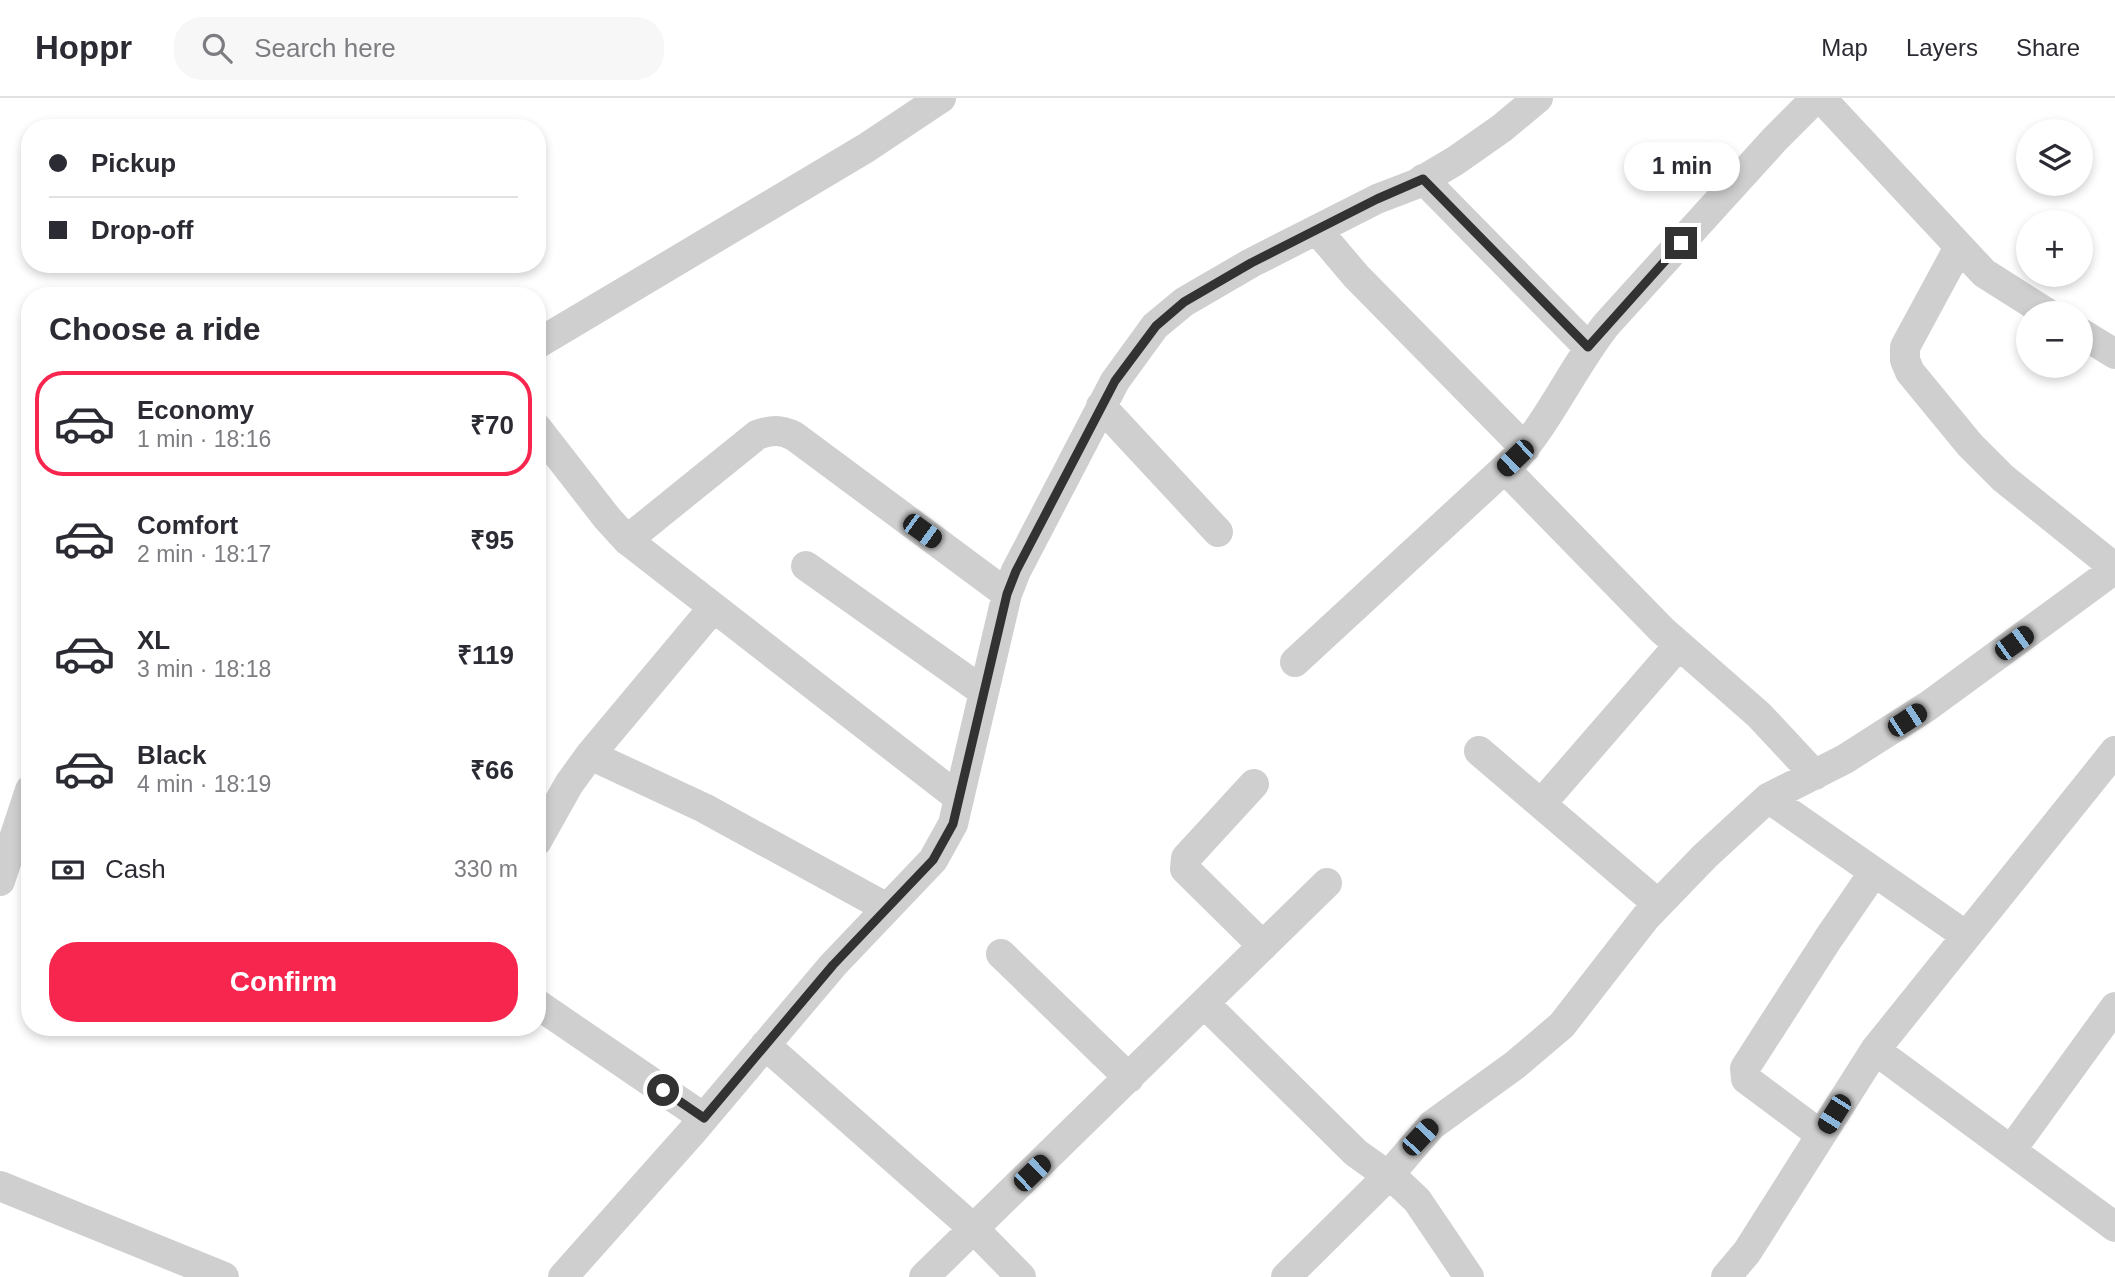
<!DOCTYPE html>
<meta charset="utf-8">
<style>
body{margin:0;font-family:Arial,sans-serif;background:#f7f7f7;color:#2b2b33;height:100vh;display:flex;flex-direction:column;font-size:26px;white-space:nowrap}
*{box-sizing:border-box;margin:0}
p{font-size:23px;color:#7c7c81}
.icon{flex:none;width:38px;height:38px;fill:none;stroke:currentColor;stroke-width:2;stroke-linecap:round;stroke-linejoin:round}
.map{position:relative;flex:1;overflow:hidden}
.panel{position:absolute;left:21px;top:189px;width:525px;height:749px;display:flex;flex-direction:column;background:#fff;border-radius:28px;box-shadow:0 4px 10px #0003}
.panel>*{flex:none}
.guide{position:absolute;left:21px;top:21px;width:525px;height:154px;border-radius:28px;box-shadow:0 4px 10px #0003;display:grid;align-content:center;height:154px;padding:0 28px;background:#fff}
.tools{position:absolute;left:2016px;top:21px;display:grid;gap:14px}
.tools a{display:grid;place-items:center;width:77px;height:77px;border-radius:50%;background:#fff;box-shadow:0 4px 10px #0003;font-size:35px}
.end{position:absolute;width:32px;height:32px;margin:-16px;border:9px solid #323232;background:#fff;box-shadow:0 0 0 4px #fff}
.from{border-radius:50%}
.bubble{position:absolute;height:49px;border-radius:24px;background:#fff;box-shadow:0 4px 10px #0003;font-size:23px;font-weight:700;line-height:49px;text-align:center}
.car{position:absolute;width:21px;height:42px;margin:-21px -10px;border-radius:9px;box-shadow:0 0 5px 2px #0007;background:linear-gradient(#222 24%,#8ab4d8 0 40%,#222 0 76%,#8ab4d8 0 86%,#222 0)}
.guide b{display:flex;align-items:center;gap:24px;height:66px;font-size:26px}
.guide b+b{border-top:2px solid #e1e1e2}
.guide i{width:18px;height:18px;background:#2b2b33}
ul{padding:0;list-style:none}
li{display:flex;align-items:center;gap:21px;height:105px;margin:0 14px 10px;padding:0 14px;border:4px solid transparent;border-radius:28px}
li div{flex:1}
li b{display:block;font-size:26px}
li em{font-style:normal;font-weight:700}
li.on{border-color:#f7264e}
li>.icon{width:63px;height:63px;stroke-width:1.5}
h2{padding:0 28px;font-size:32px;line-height:84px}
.pay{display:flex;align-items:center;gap:18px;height:77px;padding:0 28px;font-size:26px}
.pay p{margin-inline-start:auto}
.action{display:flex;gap:14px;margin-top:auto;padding:14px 28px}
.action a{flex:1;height:80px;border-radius:28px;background:#f7264e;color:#fff;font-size:28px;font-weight:700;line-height:80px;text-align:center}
header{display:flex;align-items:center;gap:42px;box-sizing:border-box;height:98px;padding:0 35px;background:#fff;border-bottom:2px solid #e1e1e2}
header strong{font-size:33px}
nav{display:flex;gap:38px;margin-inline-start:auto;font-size:24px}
.search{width:490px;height:63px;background:#f7f7f7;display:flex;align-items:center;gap:18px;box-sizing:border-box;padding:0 24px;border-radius:28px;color:#7c7c81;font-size:26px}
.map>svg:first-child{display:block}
</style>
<header>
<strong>Hoppr</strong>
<div class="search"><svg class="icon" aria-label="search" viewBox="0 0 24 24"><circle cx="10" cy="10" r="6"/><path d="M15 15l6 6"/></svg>Search here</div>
<nav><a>Map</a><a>Layers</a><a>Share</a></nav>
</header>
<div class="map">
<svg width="2115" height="1179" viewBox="0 0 2115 1179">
<rect width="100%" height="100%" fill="#fff"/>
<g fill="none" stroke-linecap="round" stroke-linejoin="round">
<path stroke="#cfcfcf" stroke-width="30" d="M1821 0 1984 175 2047 215
M1423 81 1588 249
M1317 132 1356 178 1525 350
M1959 149 1905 249V262L1910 274 1970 347 2003 380 2115 470
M2081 235 2115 256
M537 246 866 50 941 0
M1101 308 1218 434
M537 330 607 420 627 442 959 700
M1505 371 1662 532 1759 617 1815 677
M627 442 757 337C771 332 780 331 794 338L1007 496
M806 468 984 594
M1295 564 1515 361C1551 320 1573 269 1606 227L1774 42 1816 0
M1479 653 1658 806
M590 657 704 710 887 810
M1254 686 1186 760 1185 771 1263 848
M1768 700 1965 837
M1541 706 1679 547
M537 743 569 686 590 657 713 510
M0 783 30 692
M1001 856 1129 980
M537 906 704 1020
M1205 906 1356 1055 1401 1087 1417 1102 1469 1179
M765 947 974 1131 1021 1179
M1875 952 2115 1129
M1821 1037 1746 981 1745 970 1828 841 1874 774
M2012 1051 2115 909
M0 1088 224 1179
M563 1179 692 1034 833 867 933 762 953 726 1007 496 1016 473 1115 283 1155 228 1184 204 1251 165 1377 101 1416 86 1455 63 1502 30 1538 0
M924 1179 1327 785
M1286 1179 1388 1078 1432 1027 1515 967 1562 927 1646 819 1705 758 1768 700 1845 661 1928 608 2115 471
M1726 1179 1747 1154 1875 952 2115 653"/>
</g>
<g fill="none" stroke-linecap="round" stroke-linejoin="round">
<path stroke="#323232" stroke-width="9" d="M663 992 704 1020 833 867 933 762 953 726 1007 496 1016 473 1115 283 1156 228 1184 204 1251 165 1377 101 1423 81 1588 249 1681 145"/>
</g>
</svg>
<div class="tools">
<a><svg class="icon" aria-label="layers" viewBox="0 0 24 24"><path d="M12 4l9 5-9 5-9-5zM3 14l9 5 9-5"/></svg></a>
<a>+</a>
<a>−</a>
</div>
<i class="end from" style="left:663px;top:992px"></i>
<i class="end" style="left:1681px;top:145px"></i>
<div class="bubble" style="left:1624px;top:44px;width:116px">1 min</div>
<i class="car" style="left:1515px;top:360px;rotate:226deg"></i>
<i class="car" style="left:922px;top:433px;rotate:126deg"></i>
<i class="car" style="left:2014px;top:545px;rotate:54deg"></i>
<i class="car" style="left:1907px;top:622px;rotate:57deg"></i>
<i class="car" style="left:1834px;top:1016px;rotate:212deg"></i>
<i class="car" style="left:1420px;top:1039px;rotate:43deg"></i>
<i class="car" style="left:1032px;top:1075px;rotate:46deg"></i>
<div class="guide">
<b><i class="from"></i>Pickup</b>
<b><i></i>Drop-off</b>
</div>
<section class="panel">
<h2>Choose a ride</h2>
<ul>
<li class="on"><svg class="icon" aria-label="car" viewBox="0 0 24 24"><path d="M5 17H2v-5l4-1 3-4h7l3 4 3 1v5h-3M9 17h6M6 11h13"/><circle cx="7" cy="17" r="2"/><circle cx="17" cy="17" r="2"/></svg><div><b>Economy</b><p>1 min · 18:16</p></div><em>₹70</em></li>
<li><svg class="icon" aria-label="car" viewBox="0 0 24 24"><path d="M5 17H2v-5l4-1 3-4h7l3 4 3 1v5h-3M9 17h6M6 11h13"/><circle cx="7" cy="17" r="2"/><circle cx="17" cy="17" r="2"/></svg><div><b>Comfort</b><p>2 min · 18:17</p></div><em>₹95</em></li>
<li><svg class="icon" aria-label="car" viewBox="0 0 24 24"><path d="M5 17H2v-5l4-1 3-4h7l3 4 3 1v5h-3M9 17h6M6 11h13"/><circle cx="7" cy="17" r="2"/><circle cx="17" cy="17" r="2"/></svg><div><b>XL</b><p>3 min · 18:18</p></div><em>₹119</em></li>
<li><svg class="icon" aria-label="car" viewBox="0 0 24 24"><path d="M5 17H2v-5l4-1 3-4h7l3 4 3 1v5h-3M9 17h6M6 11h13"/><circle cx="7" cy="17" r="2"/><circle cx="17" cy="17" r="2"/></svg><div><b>Black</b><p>4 min · 18:19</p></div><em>₹66</em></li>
</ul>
<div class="pay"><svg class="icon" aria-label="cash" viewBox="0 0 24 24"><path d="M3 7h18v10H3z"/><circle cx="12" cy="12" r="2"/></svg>Cash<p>330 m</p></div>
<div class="action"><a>Confirm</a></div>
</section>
</div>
